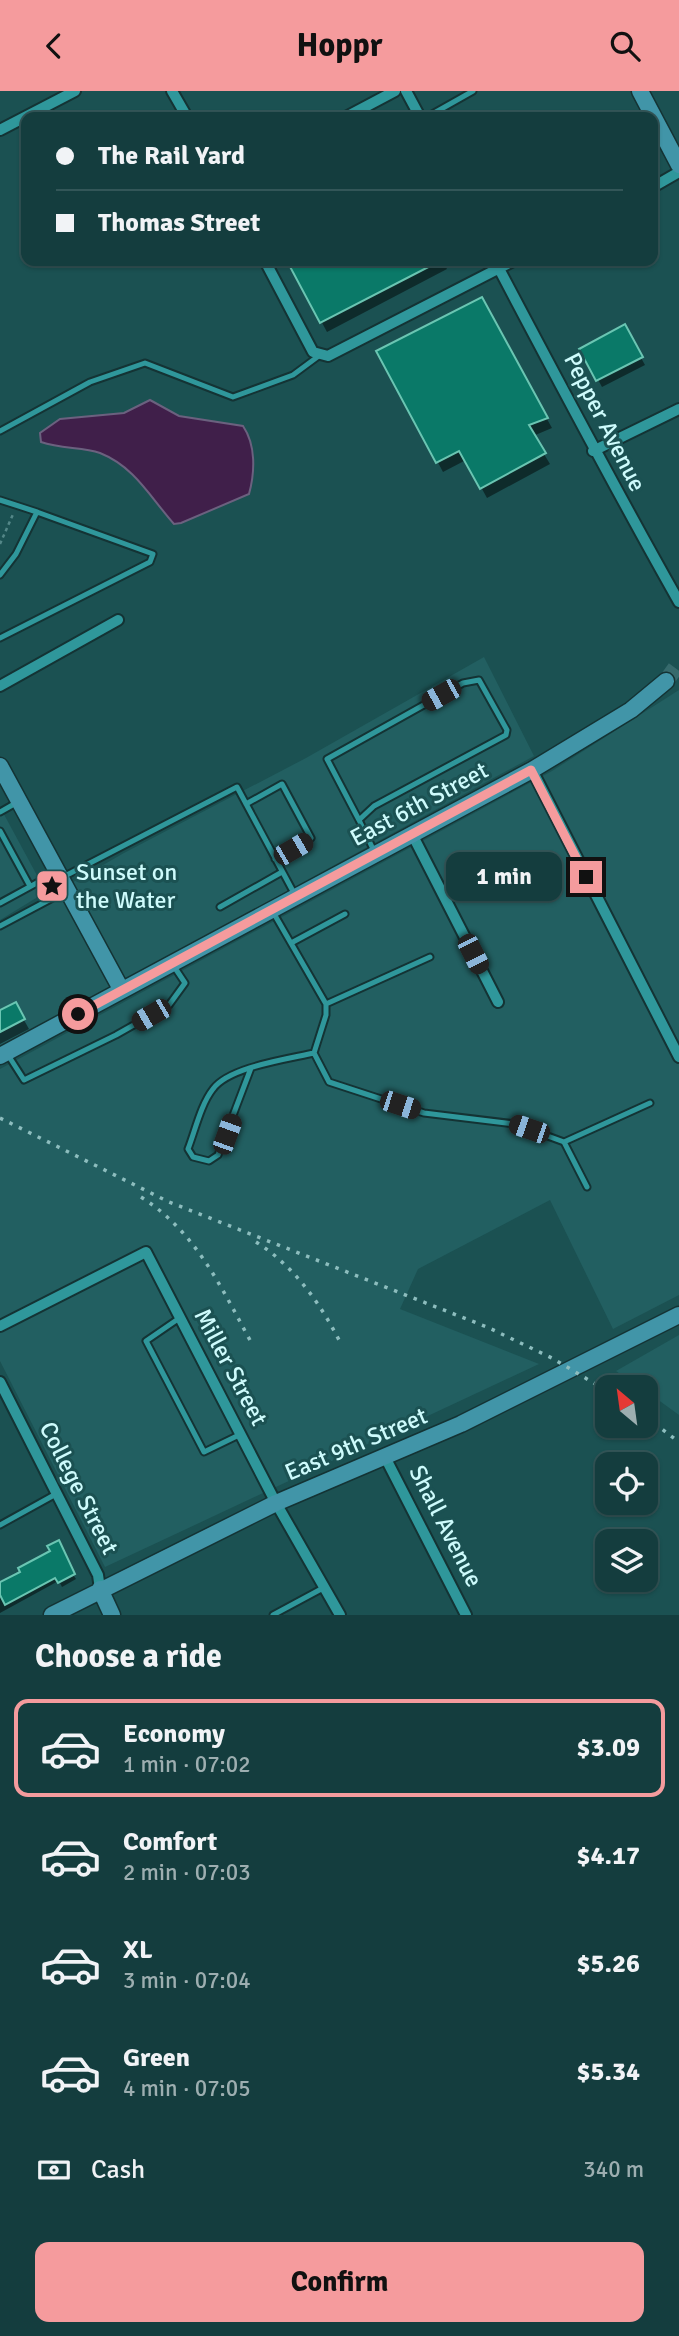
<!DOCTYPE html>
<meta charset="utf-8">
<style>
body{margin:0;font-family:Signika,sans-serif;background:#214849;color:#f1f3f6;height:100vh;display:flex;flex-direction:column;font-size:26px;white-space:nowrap}
*{box-sizing:border-box;margin:0}
p{font-size:23px;color:#9daeb0}
.icon{flex:none;width:38px;height:38px;fill:none;stroke:currentColor;stroke-width:2;stroke-linecap:round;stroke-linejoin:round}
.map{position:relative;height:1524px;overflow:hidden}
.details{display:flex;flex-direction:column;background:#143d3e;flex:1}
.details>*{flex:none}
.top-card{position:absolute;left:21px;top:21px;width:637px;height:154px;border-radius:14px;box-shadow:0 2px 5px #0004,0 0 0 2px #335658;display:grid;align-content:center;height:154px;padding:0 35px;background:#143d3e}
.needle{width:46px;rotate:331deg}
.tools{position:absolute;left:595px;top:1284px;display:grid;gap:14px}
.tools a{display:grid;place-items:center;width:63px;height:63px;border-radius:14px;background:#143d3e;box-shadow:0 2px 5px #0004,0 0 0 2px #335658;font-size:35px}
.end{position:absolute;width:32px;height:32px;margin:-16px;border:9px solid #f59b9d;background:#111;box-shadow:0 0 0 4px #111}
.from{border-radius:50%}
.bubble{position:absolute;height:49px;border-radius:14px;background:#143d3e;box-shadow:0 2px 5px #0004,0 0 0 2px #335658;font-size:23px;font-weight:700;line-height:49px;text-align:center}
.car{position:absolute;width:21px;height:42px;margin:-21px -10px;border-radius:9px;box-shadow:0 0 5px 2px #0007;background:linear-gradient(#222 24%,#8ab4d8 0 40%,#222 0 76%,#8ab4d8 0 86%,#222 0)}
.top-card b{display:flex;align-items:center;gap:24px;height:66px;font-size:26px}
.top-card b+b{border-top:2px solid #335658}
.top-card i{width:18px;height:18px;background:#f1f3f6}
ul{padding:0;list-style:none}
li{display:flex;align-items:center;gap:21px;height:98px;margin:0 14px 10px;padding:0 21px;border:4px solid transparent;border-radius:14px}
li div{flex:1}
li b{display:block;font-size:26px}
li em{font-style:normal;font-weight:700}
li.active{border-color:#f59b9d}
li>.icon{width:63px;height:63px;stroke-width:1.5}
h2{padding:0 35px;font-size:32px;line-height:84px}
.pay{display:flex;align-items:center;gap:18px;height:77px;padding:0 35px;font-size:26px}
.pay p{margin-inline-start:auto}
.cta{display:flex;gap:14px;margin-top:auto;padding:14px 35px}
.cta a{flex:1;height:80px;border-radius:14px;background:#f59b9d;color:#111;font-size:28px;font-weight:700;line-height:80px;text-align:center}
header{display:flex;justify-content:space-between;align-items:center;height:91px;padding:0 35px;background:#f59b9d;color:#111;font-size:32px;font-weight:700}
.map>svg:first-child{display:block}
</style>
<header><svg class="icon" aria-label="back" viewBox="0 0 24 24"><path d="M15 5l-7 7 7 7"/></svg>Hoppr<svg class="icon" aria-label="search" viewBox="0 0 24 24"><circle cx="10" cy="10" r="6"/><path d="M15 15l6 6"/></svg></header>
<div class="map">
<svg width="679" height="1524" viewBox="0 0 679 1524">
<rect width="100%" height="100%" fill="#1b5152"/>
<path fill="#225f61" d="M484 566 534 665 0 957V833L124 762 306 667Z
M679 599V1204L613 1238 550 1109 418 1178 400 1218 539 1273 105 1476 0 1270V978L552 680Z
M0 716 46 801 0 829Z
M679 1244V1324L646 1300V1297H640L616 1280Z"/>
<path fill="#401f4a" stroke="#6b617f" stroke-width="2" d="M150 309 179 325 243 335C256 354 255 381 249 403L181 432 174 433C150 406 135 376 100 362 82 356 61 358 41 351L40 342 60 328 124 322Z"/>
<path fill="#0007" d="M294 170H442L447 178 327 241 290 172Z
M481 209 552 337 533 345 550 373 487 407 466 369 443 381 379 261Z
M624 236 645 274 602 296 582 259Z
M15 913 29 938 0 953V921Z
M23 1482H73L0 1522V1492Z
M74 1485 76 1488 62 1496 60 1492Z"/>
<path fill="#0a7968" stroke="#6ac5b2" stroke-width="2" d="M287 170H440L320 232Z
M482 206 548 327 529 334 546 362 480 398 459 360 436 372 376 260Z
M625 233 643 266 596 290 579 258Z
M16 911 25 928 0 941V919Z
M59 1449 75 1483 58 1492 55 1487 5 1514 0 1504V1491L20 1481 18 1477 50 1460 47 1455Z"/>
<g fill="none" stroke-linecap="round" stroke-linejoin="round">
<path stroke="#366a6c" stroke-width="16" stroke-dasharray="16 8" stroke-linecap="butt" d="M666 590 679 572"/>
<defs>
<path id="lane" d="M427 26 473 0
M0 340 90 291 145 272 233 306 293 284 320 264
M0 409 37 421
M0 484 16 463 37 421 153 463 150 471 0 547
M246 713 282 693 311 747 275 768
M0 721 16 712
M359 729 327 668 463 592 479 589 507 639 506 644 374 715 359 729 374 760
M0 740 30 795
M63 786 237 696 295 804
M0 812 55 782
M220 816 282 781
M273 821 326 913V924L314 962 329 991 424 1022 515 1033 564 1051 650 1012
M0 835 64 801
M293 851 345 823
M326 913 430 866
M8 964 24 989 116 944 169 914 185 892 173 874
M251 977 218 1064 209 1070 193 1066 188 1058C195 1040 201 1013 213 998 229 976 288 968 314 962
M564 1051 587 1096
M181 1226 146 1250 204 1361 239 1344
M0 1434 56 1403
M273 1524 325 1496"/>
<path id="street" d="M172 0 187 26
M406 0 420 26
M346 26 395 0
M0 39 75 0
M653 96 679 81
M265 170 313 261 328 265 513 170
M495 170C555 284 615 398 679 511
M593 360 679 318
M0 595 118 529
M532 679 679 966
M412 743 498 911
M0 1235 146 1161 276 1412 340 1524
M0 1291 98 1484 100 1498
M385 1366 466 1524"/>
<path id="secondary" d="M640 0 679 74
M0 675 121 898
M0 965 532 679 631 619 666 590
M100 1498 112 1524
M52 1524 276 1412 461 1333 679 1224"/>
</defs>
<use href="#lane" stroke="#143334" stroke-width="9"/>
<use href="#street" stroke="#143334" stroke-width="14"/>
<use href="#secondary" stroke="#143334" stroke-width="19"/>
<path stroke="#548788" stroke-width="2.5" stroke-dasharray="3.5 3.5" stroke-linecap="butt" d="M0 453 14 421"/>
<use href="#lane" stroke="#2f979b" stroke-width="5"/>
<use href="#street" stroke="#2f979b" stroke-width="10"/>
<use href="#secondary" stroke="#4195a8" stroke-width="16"/>
<path stroke="#8dbdbe" stroke-width="3.5" stroke-dasharray="3.5 7" stroke-linecap="butt" d="M0 1027 169 1111 487 1236 552 1267 607 1300
M141 1106C196 1141 221 1196 251 1251
M256 1151C294 1175 321 1213 341 1253
M646 1326 679 1351"/>
</g>
<g fill="none" stroke-linecap="round" stroke-linejoin="round">
<path stroke="#f59b9d" stroke-width="9" d="M78 923 531 679 586 786"/>
</g>
<defs>
<symbol id="sight-square" viewBox="-11 -11 22 22"><rect x="-9" y="-9" width="18" height="18" rx="4" fill="#f59b9d" stroke="#1b5152"/><path d="M0-6L1.8-2.2L6-1.7L2.9 1.2L3.7 5.4L0 3.3L-3.7 5.4L-2.9 1.2L-6-1.7L-1.8-2.2Z" fill="#111"/></symbol>
</defs>
<g fill-rule="evenodd">
<use href="#sight-square" x="33" y="776" width="38" height="38"/>
</g>
<g text-anchor="middle" dominant-baseline="central" stroke-width="6" stroke-linejoin="round" paint-order="stroke">
<g font-size="24" fill="#cefbfc" stroke="#1b5152">
<text transform="translate(605 331) rotate(63)">Pepper Avenue</text>
<text transform="translate(419 713) rotate(-28)">East 6th Street</text>
<text transform="translate(231 1276) rotate(62)">Miller Street</text>
<text transform="translate(356 1353) rotate(-23)">East 9th Street</text>
<text transform="translate(79 1397) rotate(63)">College Street</text>
<text transform="translate(446 1435) rotate(63)">Shall Avenue</text>
</g>
<g font-size="24" fill="#cefbfc" stroke="#1b5152" text-anchor="start">
<text x="76" y="781">Sunset on<tspan x="76" dy="28">the Water</tspan></text>
</g>
</g>
</svg>
<div class="tools">
<a><svg class="needle" viewBox="-14 -14 28 28"><path d="M0-13l5 13h-10z" fill="#e53935"/><path d="M0 13l5-13h-10z" fill="#9daeb0"/></svg></a>
<a><svg class="icon" aria-label="locate" viewBox="0 0 24 24"><circle cx="12" cy="12" r="6"/><path d="M12 2v4M12 18v4M2 12h4M18 12h4"/></svg></a>
<a><svg class="icon" aria-label="layers" viewBox="0 0 24 24"><path d="M12 4l9 5-9 5-9-5zM3 14l9 5 9-5"/></svg></a>
</div>
<i class="end from" style="left:78px;top:923px"></i>
<i class="end" style="left:586px;top:786px"></i>
<div class="bubble" style="left:446px;top:761px;width:116px">1 min</div>
<i class="car" style="left:441px;top:604px;rotate:241deg"></i>
<i class="car" style="left:293px;top:758px;rotate:60deg"></i>
<i class="car" style="left:473px;top:863px;rotate:153deg"></i>
<i class="car" style="left:151px;top:924px;rotate:240deg"></i>
<i class="car" style="left:400px;top:1014px;rotate:108deg"></i>
<i class="car" style="left:529px;top:1038px;rotate:289deg"></i>
<i class="car" style="left:227px;top:1043px;rotate:20deg"></i>
<div class="top-card">
<b><i class="from"></i>The Rail Yard</b>
<b><i></i>Thomas Street</b>
</div>
</div>
<section class="details">
<h2>Choose a ride</h2>
<ul>
<li class="active"><svg class="icon" aria-label="car" viewBox="0 0 24 24"><path d="M5 17H2v-5l4-1 3-4h7l3 4 3 1v5h-3M9 17h6M6 11h13"/><circle cx="7" cy="17" r="2"/><circle cx="17" cy="17" r="2"/></svg><div><b>Economy</b><p>1 min · 07:02</p></div><em>$3.09</em></li>
<li><svg class="icon" aria-label="car" viewBox="0 0 24 24"><path d="M5 17H2v-5l4-1 3-4h7l3 4 3 1v5h-3M9 17h6M6 11h13"/><circle cx="7" cy="17" r="2"/><circle cx="17" cy="17" r="2"/></svg><div><b>Comfort</b><p>2 min · 07:03</p></div><em>$4.17</em></li>
<li><svg class="icon" aria-label="car" viewBox="0 0 24 24"><path d="M5 17H2v-5l4-1 3-4h7l3 4 3 1v5h-3M9 17h6M6 11h13"/><circle cx="7" cy="17" r="2"/><circle cx="17" cy="17" r="2"/></svg><div><b>XL</b><p>3 min · 07:04</p></div><em>$5.26</em></li>
<li><svg class="icon" aria-label="car" viewBox="0 0 24 24"><path d="M5 17H2v-5l4-1 3-4h7l3 4 3 1v5h-3M9 17h6M6 11h13"/><circle cx="7" cy="17" r="2"/><circle cx="17" cy="17" r="2"/></svg><div><b>Green</b><p>4 min · 07:05</p></div><em>$5.34</em></li>
</ul>
<div class="pay"><svg class="icon" aria-label="cash" viewBox="0 0 24 24"><path d="M3 7h18v10H3z"/><circle cx="12" cy="12" r="2"/></svg>Cash<p>340 m</p></div>
<div class="cta"><a>Confirm</a></div>
</section>
